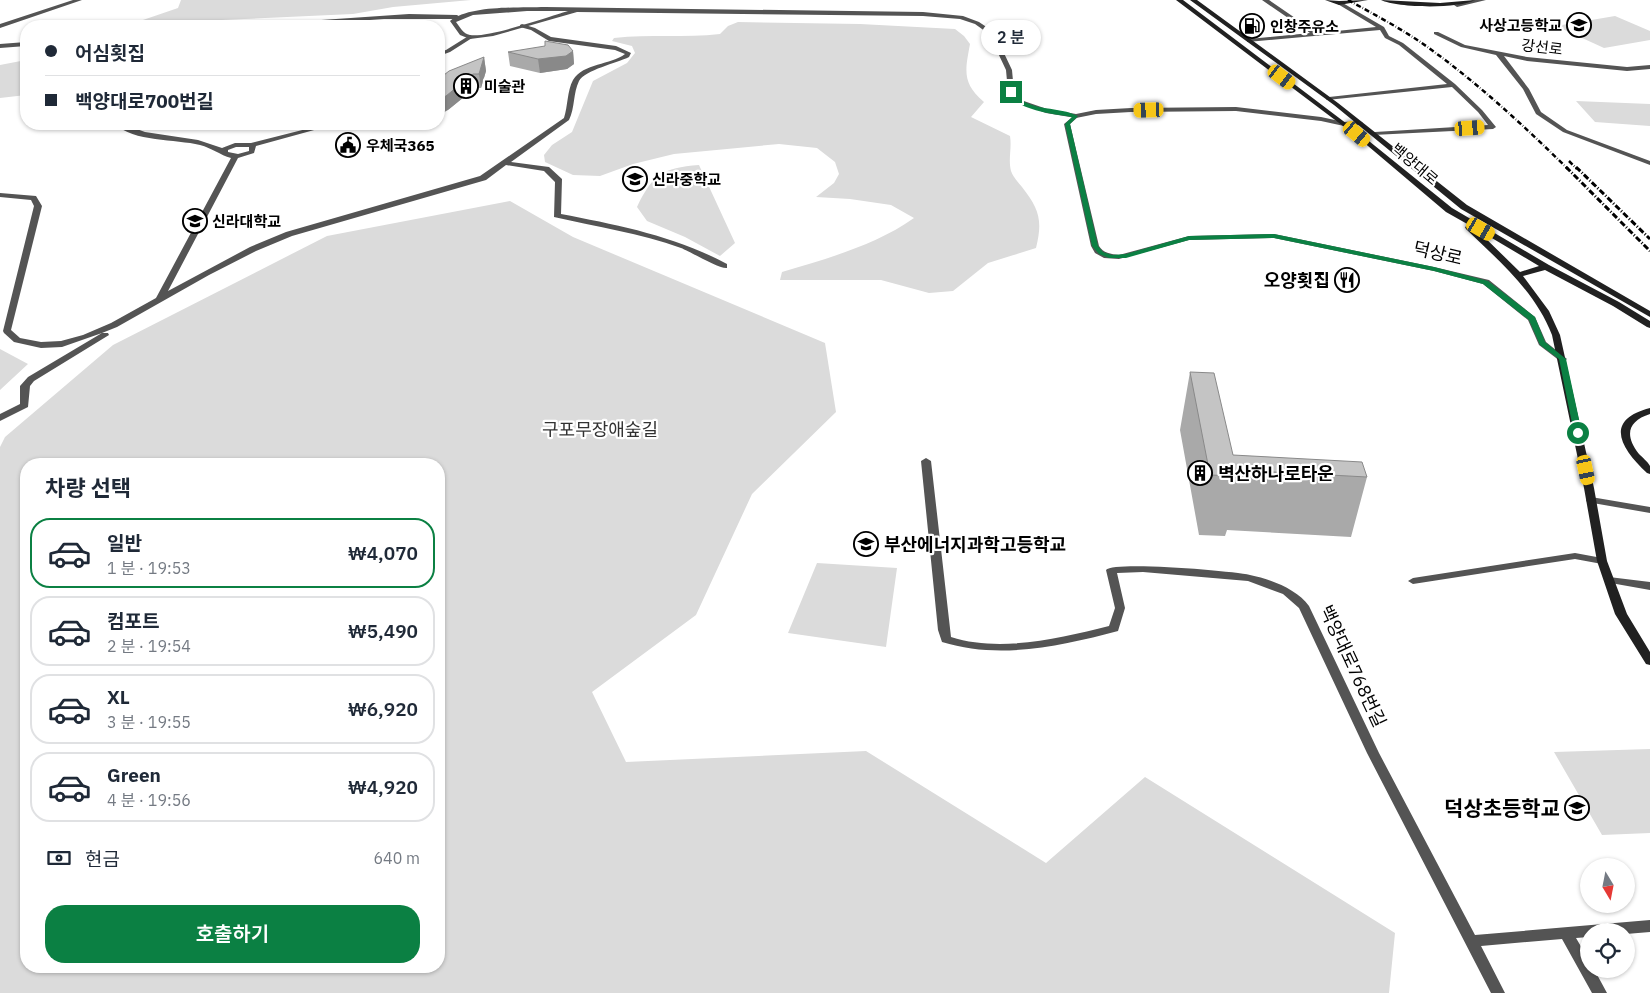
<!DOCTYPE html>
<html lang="ko">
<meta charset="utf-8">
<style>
body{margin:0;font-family:"IBM Plex Sans","Noto Sans KR",sans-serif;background:#f2f2f3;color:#1f2937;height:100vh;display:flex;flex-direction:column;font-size:19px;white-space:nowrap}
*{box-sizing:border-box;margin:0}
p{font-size:16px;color:#747a83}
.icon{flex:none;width:28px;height:28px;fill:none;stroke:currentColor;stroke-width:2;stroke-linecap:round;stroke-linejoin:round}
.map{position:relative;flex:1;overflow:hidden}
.drawer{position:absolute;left:20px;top:458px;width:425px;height:515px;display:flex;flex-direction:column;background:#fff;border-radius:20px;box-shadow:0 1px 4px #0004}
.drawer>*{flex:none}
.hud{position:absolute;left:20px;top:20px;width:425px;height:110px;border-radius:20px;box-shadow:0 1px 4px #0004;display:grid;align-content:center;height:110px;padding:0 25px;background:#fff}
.needle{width:32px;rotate:170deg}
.controls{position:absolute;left:1580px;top:858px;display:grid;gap:10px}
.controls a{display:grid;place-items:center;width:55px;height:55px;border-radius:50%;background:#fff;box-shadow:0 1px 4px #0004;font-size:25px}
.end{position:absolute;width:22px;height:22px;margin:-11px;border:6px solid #0b8043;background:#fff;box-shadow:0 0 0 2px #fff}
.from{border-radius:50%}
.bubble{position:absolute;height:35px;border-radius:18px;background:#fff;box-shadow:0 1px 4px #0004;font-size:16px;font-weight:600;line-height:35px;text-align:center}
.car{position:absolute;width:15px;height:30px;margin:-15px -8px;border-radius:6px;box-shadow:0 0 4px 1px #0007;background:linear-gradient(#f5c518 24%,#345 0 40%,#f5c518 0 76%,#345 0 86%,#f5c518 0)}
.hud b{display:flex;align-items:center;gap:18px;height:48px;font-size:19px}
.hud b+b{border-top:1px solid #e0e1e3}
.hud i{width:12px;height:12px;background:#1f2937}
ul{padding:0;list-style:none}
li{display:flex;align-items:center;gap:15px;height:70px;margin:0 10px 8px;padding:0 15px;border:2px solid #e0e1e3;border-radius:20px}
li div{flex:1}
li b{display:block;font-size:19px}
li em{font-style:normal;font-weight:600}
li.current{border-color:#0b8043}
li>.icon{width:45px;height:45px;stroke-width:1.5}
h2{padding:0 25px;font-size:22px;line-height:60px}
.pay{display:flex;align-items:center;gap:12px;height:55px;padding:0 25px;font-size:19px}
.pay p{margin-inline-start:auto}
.cta{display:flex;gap:10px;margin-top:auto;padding:10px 25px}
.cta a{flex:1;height:58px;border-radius:20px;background:#0b8043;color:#fff;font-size:20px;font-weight:600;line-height:58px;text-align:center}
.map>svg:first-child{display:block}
</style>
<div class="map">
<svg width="1650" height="993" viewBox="0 0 1650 993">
<rect width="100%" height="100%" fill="#fff"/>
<path fill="#dbdbdb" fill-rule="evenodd" d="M181 0H471L393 7 353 14 176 22 140 21 178 8Z
M1615 16 1650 31V40L1604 48 1556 26Z
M738 22 860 24 955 29 964 36 970 44C965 71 962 83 984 102L971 117 1010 136C1012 148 1008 159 1011 171 1013 177 1018 182 1022 187 1039 209 1043 220 1036 248L988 263 953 291 929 293 881 280H780L782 272C826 259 876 245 914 218L891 205 850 199 816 197 834 183 839 174 835 162 817 148 779 144 674 154 633 164 600 176 573 175 545 162 544 155 552 145 572 132 593 81 627 63 635 53 632 46 612 41 614 38C650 34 685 38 720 34L728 26Z
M26 60V95L0 98V65Z
M1576 101 1650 104V126L1595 122Z
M699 165 735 243 720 256 685 237 647 221 637 207C653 174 662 168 699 165Z
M510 201 573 237 825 343 836 412 752 494 696 615 592 692 626 762 866 751 1046 863 1145 777 1395 933 1389 993H0V447L5 437 113 345 327 236ZM26 464H439V966H26Z
M0 349 28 364 0 390Z
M817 563 897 568 886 647 788 633Z
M1650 749V833L1602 835 1554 752Z"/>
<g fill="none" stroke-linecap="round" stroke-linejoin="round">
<path fill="#545454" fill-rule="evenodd" d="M73 0H82L0 28V24Z
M1262 0H1269L1317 33 1376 27 1336 3 1341 2 1384 27 1389 36 1403 43 1455 84 1482 110 1496 127 1493 129 1373 135V133L1375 132 1488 125 1478 112 1452 87 1327 100 1326 99 1329 97 1447 84 1399 45 1385 38 1380 30 1247 42V40L1249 39 1310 33Z
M1474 0H1486L1457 7 1454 5Z
M409 14 457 15 460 17 457 19H384L284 26H260L263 24Z
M522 24 535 28 551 37 616 46 631 53 629 57C617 63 585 70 579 81 573 93 575 108 569 120L511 162 549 167 562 179 561 214C618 225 675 236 727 264V268C719 269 691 252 681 248 640 233 597 227 554 217L555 182 544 171 506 165 486 180 292 236 256 251 209 275 117 327 102 333H108L109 335 34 381 30 386 28 407 0 421V414L20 404V386L28 377 102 333 62 347 41 348 14 342 4 333 3 331 34 206 31 200 0 197V193L36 196 42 206 11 330 20 338 41 342 61 341 83 335 111 323 156 298 231 158C220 155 212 148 200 145 176 139 133 142 115 124H123L145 132 198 140 222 148 235 143H251L326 124H336L256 146 254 153 238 158 168 291 250 247 286 232 480 176 564 118C568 106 567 91 573 80 583 63 611 65 625 54L615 50 549 41 531 30 520 27V25ZM236 147H249V151L238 154 228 152V150Z
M1434 32H1438L1465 45 1527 57 1627 67 1650 65V69L1627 71 1527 61 1504 56 1529 89 1541 112 1567 130 1650 161V165L1563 132 1536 114 1523 89 1496 55 1461 47 1434 34Z
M470 35 473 37 472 38 450 52 439 56V52L446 50Z
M26 42V46L0 48V44Z
M1076 114 1079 116 1070 124 1099 246C1103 253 1111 254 1119 255L1189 236 1274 234 1434 267 1489 280 1535 317 1546 342 1567 359 1563 362 1560 361 1539 345 1528 320 1483 284 1434 271 1274 238 1189 240 1119 259 1104 258 1095 253 1091 246 1064 124Z
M926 458 931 461 951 637C1001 653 1060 638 1109 626L1115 608 1106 570C1114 561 1232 571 1250 575 1270 579 1297 589 1309 606L1379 753 1475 935 1650 920V932L1626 934V931H1589V937L1576 938 1589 960V969H1594L1607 993H1592L1562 939 1481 946 1505 993H1491L1367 753 1299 608 1283 594 1248 581 1143 572 1117 573 1125 608 1118 631C1061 646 1000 660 942 642L938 630 921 461Z
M1591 497 1650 507V513L1587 502 1586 500Z
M1575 553 1602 558 1607 561 1602 564 1575 559 1413 584 1408 581 1413 578Z
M1609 577 1650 582V590L1605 582 1604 580Z"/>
<path fill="#545454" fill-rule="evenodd" d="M545 7 923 12 963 16 979 22 994 32 1012 70 1014 92 1018 99 1047 109 1076 114 1096 110 1131 108 1236 107 1321 117 1344 122 1360 121 1363 123 1360 125 1344 126 1321 121 1236 111 1131 112 1096 114 1076 118 1046 113 1014 101 1008 92 1006 70 989 34 975 24 960 19 923 16 577 12 493 36 470 39 460 35 450 21C470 5 519 8 545 7ZM527 11H568C548 17 488 38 470 35 463 34 460 27 456 22L473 15Z"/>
<path fill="#212121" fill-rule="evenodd" d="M1176 0H1183L1359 133 1452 208 1549 265 1619 302 1650 321V328L1647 327 1613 306 1545 270 1523 276 1549 311 1560 335 1594 488 1607 561 1627 614 1650 652V665L1646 664 1615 614 1597 561 1584 488 1552 335C1535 291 1499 261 1466 229L1465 227 1469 225 1446 212 1355 135ZM1475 228 1539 266 1520 272Z
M1190 0H1197L1338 103 1467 205 1650 311V317L1461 209 1334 105Z
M1325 0 1339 1 1368 0 1339 5Z
M1381 0 1440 3 1475 0C1459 9 1397 8 1381 0Z
M1650 408V414C1628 421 1624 435 1639 454 1642 457 1648 462 1650 466 1650 468 1650 471 1650 474L1647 473C1621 449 1603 420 1650 408Z"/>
<path stroke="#000" stroke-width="2.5" stroke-dasharray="5 2 0.5 2" stroke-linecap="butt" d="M1348 0C1377 16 1406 31 1433 51 1481 86 1525 127 1568 169
M1569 161 1577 169"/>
<path stroke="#000" stroke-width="3" stroke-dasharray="6 2 1 2" stroke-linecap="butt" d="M1566 167 1650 251
M1576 167 1650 239"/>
</g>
<path fill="#a9a9a9" d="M573 51 574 64 567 69 540 73 510 66 508 52Z
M484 57 486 71 481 88H475L448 110Z
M1190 372 1233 455 1367 477 1351 537 1227 530 1225 536 1199 535 1180 430Z"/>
<path fill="#898989" d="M573 51 574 64 567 69 540 73 538 59Z
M484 57 486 71 481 88 479 74Z
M473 74 475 88 448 110 439 115V99Z"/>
<path fill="#c4c4c4" stroke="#898989" d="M545 41 568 45 573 51 566 56 538 59 508 52 545 46Z
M484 57 479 74H473L446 96 439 99V79L449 71Z
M1190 372 1214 373 1233 455 1362 462 1367 477 1236 470 1238 476 1210 475Z"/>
<path fill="#0b8043" d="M1009 91H1012C1028 113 1057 105 1078 116L1070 124 1098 246 1103 252 1112 255 1126 254 1189 236 1274 234 1434 267 1488 281 1535 317 1545 342 1566 359 1582 433 1578 435 1574 433 1559 359 1540 345 1529 320 1483 284 1434 271 1274 238 1189 240 1126 258H1109L1099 254 1092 246 1065 124 1072 117C1054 114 1013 110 1009 91Z"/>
<defs>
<symbol id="school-ring" viewBox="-11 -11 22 22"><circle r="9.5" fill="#fff" stroke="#000" stroke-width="1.5"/><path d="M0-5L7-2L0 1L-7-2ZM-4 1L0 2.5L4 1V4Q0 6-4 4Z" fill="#000"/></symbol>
<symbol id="fuel-ring" viewBox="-11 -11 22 22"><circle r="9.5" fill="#fff" stroke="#000" stroke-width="1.5"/><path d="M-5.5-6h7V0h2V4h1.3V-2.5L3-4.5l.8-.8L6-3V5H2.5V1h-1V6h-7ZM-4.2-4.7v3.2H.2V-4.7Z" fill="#000"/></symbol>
<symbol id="building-ring" viewBox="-11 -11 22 22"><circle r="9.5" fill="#fff" stroke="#000" stroke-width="1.5"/><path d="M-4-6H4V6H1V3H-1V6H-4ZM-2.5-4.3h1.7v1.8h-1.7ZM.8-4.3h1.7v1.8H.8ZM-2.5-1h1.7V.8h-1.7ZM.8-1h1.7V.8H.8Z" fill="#000"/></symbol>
<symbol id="civic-ring" viewBox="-11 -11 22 22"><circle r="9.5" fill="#fff" stroke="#000" stroke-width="1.5"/><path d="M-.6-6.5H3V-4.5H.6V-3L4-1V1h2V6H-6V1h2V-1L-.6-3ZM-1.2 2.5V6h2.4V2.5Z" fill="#000"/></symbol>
<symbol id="university-ring" viewBox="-11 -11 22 22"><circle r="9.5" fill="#fff" stroke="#000" stroke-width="1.5"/><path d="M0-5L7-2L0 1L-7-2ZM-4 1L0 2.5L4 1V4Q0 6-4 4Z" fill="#000"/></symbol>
<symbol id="restaurant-ring" viewBox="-11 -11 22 22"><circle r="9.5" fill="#fff" stroke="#000" stroke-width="1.5"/><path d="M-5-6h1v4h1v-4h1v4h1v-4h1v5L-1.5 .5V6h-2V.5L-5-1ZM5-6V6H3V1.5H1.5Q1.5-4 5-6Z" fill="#000"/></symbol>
</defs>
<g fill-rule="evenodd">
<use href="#school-ring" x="1565" y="11" width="28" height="28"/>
<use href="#fuel-ring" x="1238" y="12" width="28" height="28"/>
<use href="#building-ring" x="452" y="72" width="28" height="28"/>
<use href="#civic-ring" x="334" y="131" width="28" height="28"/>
<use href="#school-ring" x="621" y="165" width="28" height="28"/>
<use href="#university-ring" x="181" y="207" width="28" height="28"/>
<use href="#restaurant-ring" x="1333" y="266" width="28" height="28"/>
<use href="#building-ring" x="1186" y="459" width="28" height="28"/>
<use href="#school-ring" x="852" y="530" width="28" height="28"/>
<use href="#school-ring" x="1563" y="794" width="28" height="28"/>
</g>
<g text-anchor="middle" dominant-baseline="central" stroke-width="4.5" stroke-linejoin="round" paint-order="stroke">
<g font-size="15" font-weight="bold" fill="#000" stroke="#fff" text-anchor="start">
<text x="1562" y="25" text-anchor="end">사상고등학교</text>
<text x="1270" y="26">인창주유소</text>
<text x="484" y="86">미술관</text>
<text x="366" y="145">우체국365</text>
<text x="652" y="179">신라중학교</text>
<text x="212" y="221">신라대학교</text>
</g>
<g font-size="15" fill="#000" stroke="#fff">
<text transform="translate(1542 47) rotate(7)">강선로</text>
<text transform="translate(1415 164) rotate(40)">백양대로</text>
</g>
<g font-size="18" fill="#000" stroke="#fff">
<text transform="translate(1438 253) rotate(13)">덕상로</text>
<text transform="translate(1353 666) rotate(65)">백양대로768번길</text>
</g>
<g font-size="18" font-weight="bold" fill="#000" stroke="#fff" text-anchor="start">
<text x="1330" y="280" text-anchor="end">오양횟집</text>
<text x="1218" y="473">벽산하나로타운</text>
<text x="884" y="544">부산에너지과학고등학교</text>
</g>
<g font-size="18" fill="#323232" stroke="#fff">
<text x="600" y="429">구포무장애숲길</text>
</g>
<g font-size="21" font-weight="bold" fill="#000" stroke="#fff" text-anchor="end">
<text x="1560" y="808">덕상초등학교</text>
</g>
</g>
</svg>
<div class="controls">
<a><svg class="needle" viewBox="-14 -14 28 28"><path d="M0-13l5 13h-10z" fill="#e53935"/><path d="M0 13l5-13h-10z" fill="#747a83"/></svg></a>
<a><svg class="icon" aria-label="locate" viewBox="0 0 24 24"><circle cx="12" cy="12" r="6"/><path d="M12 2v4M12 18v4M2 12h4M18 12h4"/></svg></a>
</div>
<i class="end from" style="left:1578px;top:433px"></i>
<i class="end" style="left:1011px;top:92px"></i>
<div class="bubble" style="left:981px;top:20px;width:60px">2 분</div>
<i class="car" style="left:1282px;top:77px;rotate:127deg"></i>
<i class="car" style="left:1149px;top:110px;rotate:268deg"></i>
<i class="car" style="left:1470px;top:128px;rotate:86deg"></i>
<i class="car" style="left:1357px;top:134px;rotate:130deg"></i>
<i class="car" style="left:1481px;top:229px;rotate:120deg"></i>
<i class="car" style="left:1586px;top:470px;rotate:168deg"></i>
<div class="hud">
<b><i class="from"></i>어심횟집</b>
<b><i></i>백양대로700번길</b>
</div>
<section class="drawer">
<h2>차량 선택</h2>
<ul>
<li class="current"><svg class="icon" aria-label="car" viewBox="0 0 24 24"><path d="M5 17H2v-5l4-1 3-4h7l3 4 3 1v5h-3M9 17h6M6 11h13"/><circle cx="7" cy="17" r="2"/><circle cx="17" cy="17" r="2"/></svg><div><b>일반</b><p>1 분 · 19:53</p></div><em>₩4,070</em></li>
<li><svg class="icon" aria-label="car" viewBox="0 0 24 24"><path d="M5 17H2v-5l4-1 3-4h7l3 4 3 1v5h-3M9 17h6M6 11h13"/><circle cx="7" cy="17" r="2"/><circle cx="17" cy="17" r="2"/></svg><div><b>컴포트</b><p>2 분 · 19:54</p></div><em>₩5,490</em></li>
<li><svg class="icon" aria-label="car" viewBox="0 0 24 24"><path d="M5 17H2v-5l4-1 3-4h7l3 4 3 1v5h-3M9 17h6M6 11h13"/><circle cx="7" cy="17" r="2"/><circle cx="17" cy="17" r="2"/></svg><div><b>XL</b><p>3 분 · 19:55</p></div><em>₩6,920</em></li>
<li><svg class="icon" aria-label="car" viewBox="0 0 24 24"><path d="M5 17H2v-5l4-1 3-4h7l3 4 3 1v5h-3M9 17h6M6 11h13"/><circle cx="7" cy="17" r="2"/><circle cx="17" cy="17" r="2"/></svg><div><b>Green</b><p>4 분 · 19:56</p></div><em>₩4,920</em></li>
</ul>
<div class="pay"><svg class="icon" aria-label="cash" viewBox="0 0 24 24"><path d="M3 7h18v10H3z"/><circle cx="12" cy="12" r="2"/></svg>현금<p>640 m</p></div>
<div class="cta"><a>호출하기</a></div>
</section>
</div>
